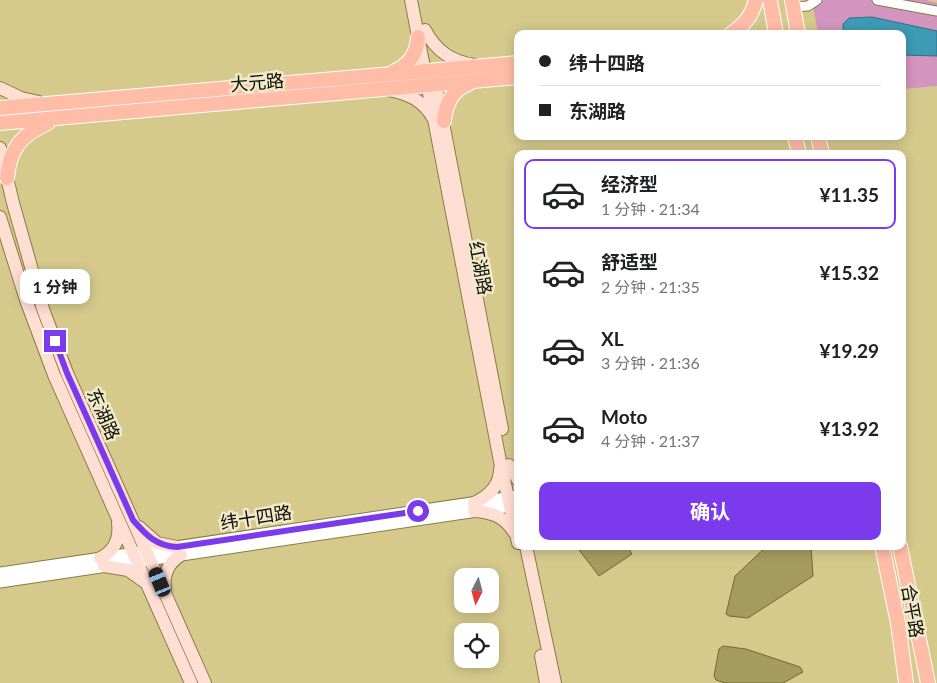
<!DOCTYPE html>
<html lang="zh">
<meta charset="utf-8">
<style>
body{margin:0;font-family:Lato,"Noto Sans SC",sans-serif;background:#f6f6f6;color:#202124;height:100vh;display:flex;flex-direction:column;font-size:19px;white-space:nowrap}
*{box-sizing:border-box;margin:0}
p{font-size:16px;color:#757577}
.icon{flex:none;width:28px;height:28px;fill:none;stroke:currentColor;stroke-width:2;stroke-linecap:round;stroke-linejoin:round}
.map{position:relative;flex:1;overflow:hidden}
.panel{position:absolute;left:514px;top:150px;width:392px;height:400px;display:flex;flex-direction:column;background:#fff;border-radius:10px;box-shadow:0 2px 12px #0003}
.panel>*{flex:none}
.banner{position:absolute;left:514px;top:30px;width:392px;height:110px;border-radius:10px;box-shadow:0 2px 12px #0003;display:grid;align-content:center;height:110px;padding:0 25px;background:#fff}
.needle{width:32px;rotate:186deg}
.controls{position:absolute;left:454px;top:568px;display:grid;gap:10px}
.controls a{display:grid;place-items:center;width:45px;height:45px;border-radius:10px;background:#fff;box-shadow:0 2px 12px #0003;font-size:25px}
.end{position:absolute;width:22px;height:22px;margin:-11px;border:6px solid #7c3aed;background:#fff;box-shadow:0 0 0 2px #fff}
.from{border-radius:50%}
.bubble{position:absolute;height:35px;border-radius:10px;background:#fff;box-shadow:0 2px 12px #0003;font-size:16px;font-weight:700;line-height:35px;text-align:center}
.car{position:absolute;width:15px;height:30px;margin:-15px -8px;border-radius:6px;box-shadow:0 0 4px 1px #0007;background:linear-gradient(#222 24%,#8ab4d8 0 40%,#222 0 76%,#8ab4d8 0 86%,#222 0)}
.banner b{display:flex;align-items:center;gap:18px;height:48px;font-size:19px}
.banner b+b{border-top:1px solid #e0e0e0}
.banner i{width:12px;height:12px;background:#202124}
ul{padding:9px 0 0;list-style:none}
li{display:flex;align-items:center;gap:15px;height:70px;margin:0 10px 8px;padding:0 15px;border:2px solid transparent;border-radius:10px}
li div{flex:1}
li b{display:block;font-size:19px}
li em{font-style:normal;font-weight:700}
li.on{border-color:#7c3aed}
li>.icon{width:45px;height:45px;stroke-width:1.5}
.action{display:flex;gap:10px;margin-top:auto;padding:10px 25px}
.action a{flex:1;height:58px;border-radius:10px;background:#7c3aed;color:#fff;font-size:20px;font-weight:700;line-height:58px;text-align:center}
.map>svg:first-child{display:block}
</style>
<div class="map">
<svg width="937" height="683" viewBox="0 0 937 683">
<rect width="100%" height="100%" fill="#d5ca8c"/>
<path fill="#d395bf" d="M812 0H926L937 3V86L903 89 902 34H818Z"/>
<path fill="#3e9bb5" stroke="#30707f" d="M872 17 937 31V56L903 55 902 34H843V24L849 18Z"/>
<path fill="#a69b5f" stroke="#74692d" d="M576 546H627L632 554 599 576Z
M767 546H811L813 576 748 618 729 616 726 614 735 576Z
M723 646 746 649 800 667 803 672 783 683H725L716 680 714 676 719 649Z"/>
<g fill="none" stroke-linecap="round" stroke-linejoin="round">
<defs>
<path id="minor" d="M877 0 937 11
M793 7 808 6 817 0"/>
<path id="tertiary" d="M0 573 518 496
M0 582 518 505"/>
<path id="secondary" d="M411 0 500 461 518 543
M425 30C436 51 451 61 474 65
M434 76 502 429
M0 88 21 98 39 102
M388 90C407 93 423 100 433 118
M0 148 13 203 43 309 67 373 205 683
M0 217 26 300 54 375 191 683
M509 465 518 480
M474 503C489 496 500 485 500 469
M474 511C491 512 504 516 514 532
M139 527 157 543 177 547
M526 546 555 683
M100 558C115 551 120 539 118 523
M104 566 128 570 145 582
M165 589C163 574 168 563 181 555
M541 656 546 683"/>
<path id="primary" d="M770 0 776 34
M792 0 798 34
M731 34C744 25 752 16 756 0
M393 72C409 65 417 54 418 37
M0 108 518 63
M444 121C446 103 452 90 470 83
M0 123 518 77
M795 136 799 154
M818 136 822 154
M7 178C10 148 21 135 48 123
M882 546 898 623 906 683
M900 546 928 683"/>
</defs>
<use href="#minor" stroke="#887d41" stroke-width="11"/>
<use href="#tertiary" stroke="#887d41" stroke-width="13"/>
<use href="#secondary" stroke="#887d41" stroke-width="14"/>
<use href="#primary" stroke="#fff" stroke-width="16"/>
<use href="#minor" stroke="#fff" stroke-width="9"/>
<use href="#tertiary" stroke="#fff" stroke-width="11"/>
<use href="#secondary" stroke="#ffded3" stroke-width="12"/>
<use href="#primary" stroke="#ffbda7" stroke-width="14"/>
</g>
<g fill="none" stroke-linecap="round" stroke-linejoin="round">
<path stroke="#7c3aed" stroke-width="6" d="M55 341 67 373 133 520C146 535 156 546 177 547L418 511"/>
</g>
<g text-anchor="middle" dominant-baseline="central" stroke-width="5" stroke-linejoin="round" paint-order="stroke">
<g font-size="18" fill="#110c00" stroke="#f0eacc">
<text transform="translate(257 82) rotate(-5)">大元路</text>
<text transform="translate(481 268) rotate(79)">红湖路</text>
<text transform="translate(104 414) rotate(66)">东湖路</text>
<text transform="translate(256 517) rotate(-9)">纬十四路</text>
<text transform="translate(913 611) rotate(80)">合平路</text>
</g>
</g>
</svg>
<div class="controls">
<a><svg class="needle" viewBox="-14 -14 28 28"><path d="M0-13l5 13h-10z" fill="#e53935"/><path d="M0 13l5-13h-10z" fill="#757577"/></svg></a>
<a><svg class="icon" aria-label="locate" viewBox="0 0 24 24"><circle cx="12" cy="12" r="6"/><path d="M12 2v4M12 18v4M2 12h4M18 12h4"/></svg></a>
</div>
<i class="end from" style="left:418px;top:511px"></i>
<i class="end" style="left:55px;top:341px"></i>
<div class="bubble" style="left:20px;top:269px;width:70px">1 分钟</div>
<i class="car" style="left:160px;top:582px;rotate:337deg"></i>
<div class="banner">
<b><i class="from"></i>纬十四路</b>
<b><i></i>东湖路</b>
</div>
<section class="panel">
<ul>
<li class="on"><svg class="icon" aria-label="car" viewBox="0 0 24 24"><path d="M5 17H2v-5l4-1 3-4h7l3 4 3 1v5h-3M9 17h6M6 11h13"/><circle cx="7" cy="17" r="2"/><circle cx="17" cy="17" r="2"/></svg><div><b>经济型</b><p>1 分钟 · 21:34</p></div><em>¥11.35</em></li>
<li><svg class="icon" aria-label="car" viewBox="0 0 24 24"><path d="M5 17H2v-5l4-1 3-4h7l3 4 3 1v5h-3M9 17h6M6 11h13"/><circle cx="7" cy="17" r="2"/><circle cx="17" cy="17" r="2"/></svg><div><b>舒适型</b><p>2 分钟 · 21:35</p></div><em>¥15.32</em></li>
<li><svg class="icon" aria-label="car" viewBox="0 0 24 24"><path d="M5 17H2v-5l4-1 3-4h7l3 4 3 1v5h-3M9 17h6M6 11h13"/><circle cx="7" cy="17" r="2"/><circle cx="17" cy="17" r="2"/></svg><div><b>XL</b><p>3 分钟 · 21:36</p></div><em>¥19.29</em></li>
<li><svg class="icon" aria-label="car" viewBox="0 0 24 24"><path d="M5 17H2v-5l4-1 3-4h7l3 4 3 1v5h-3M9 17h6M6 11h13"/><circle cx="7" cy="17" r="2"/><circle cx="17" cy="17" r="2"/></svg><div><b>Moto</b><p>4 分钟 · 21:37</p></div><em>¥13.92</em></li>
</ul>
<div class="action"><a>确认</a></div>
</section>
</div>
